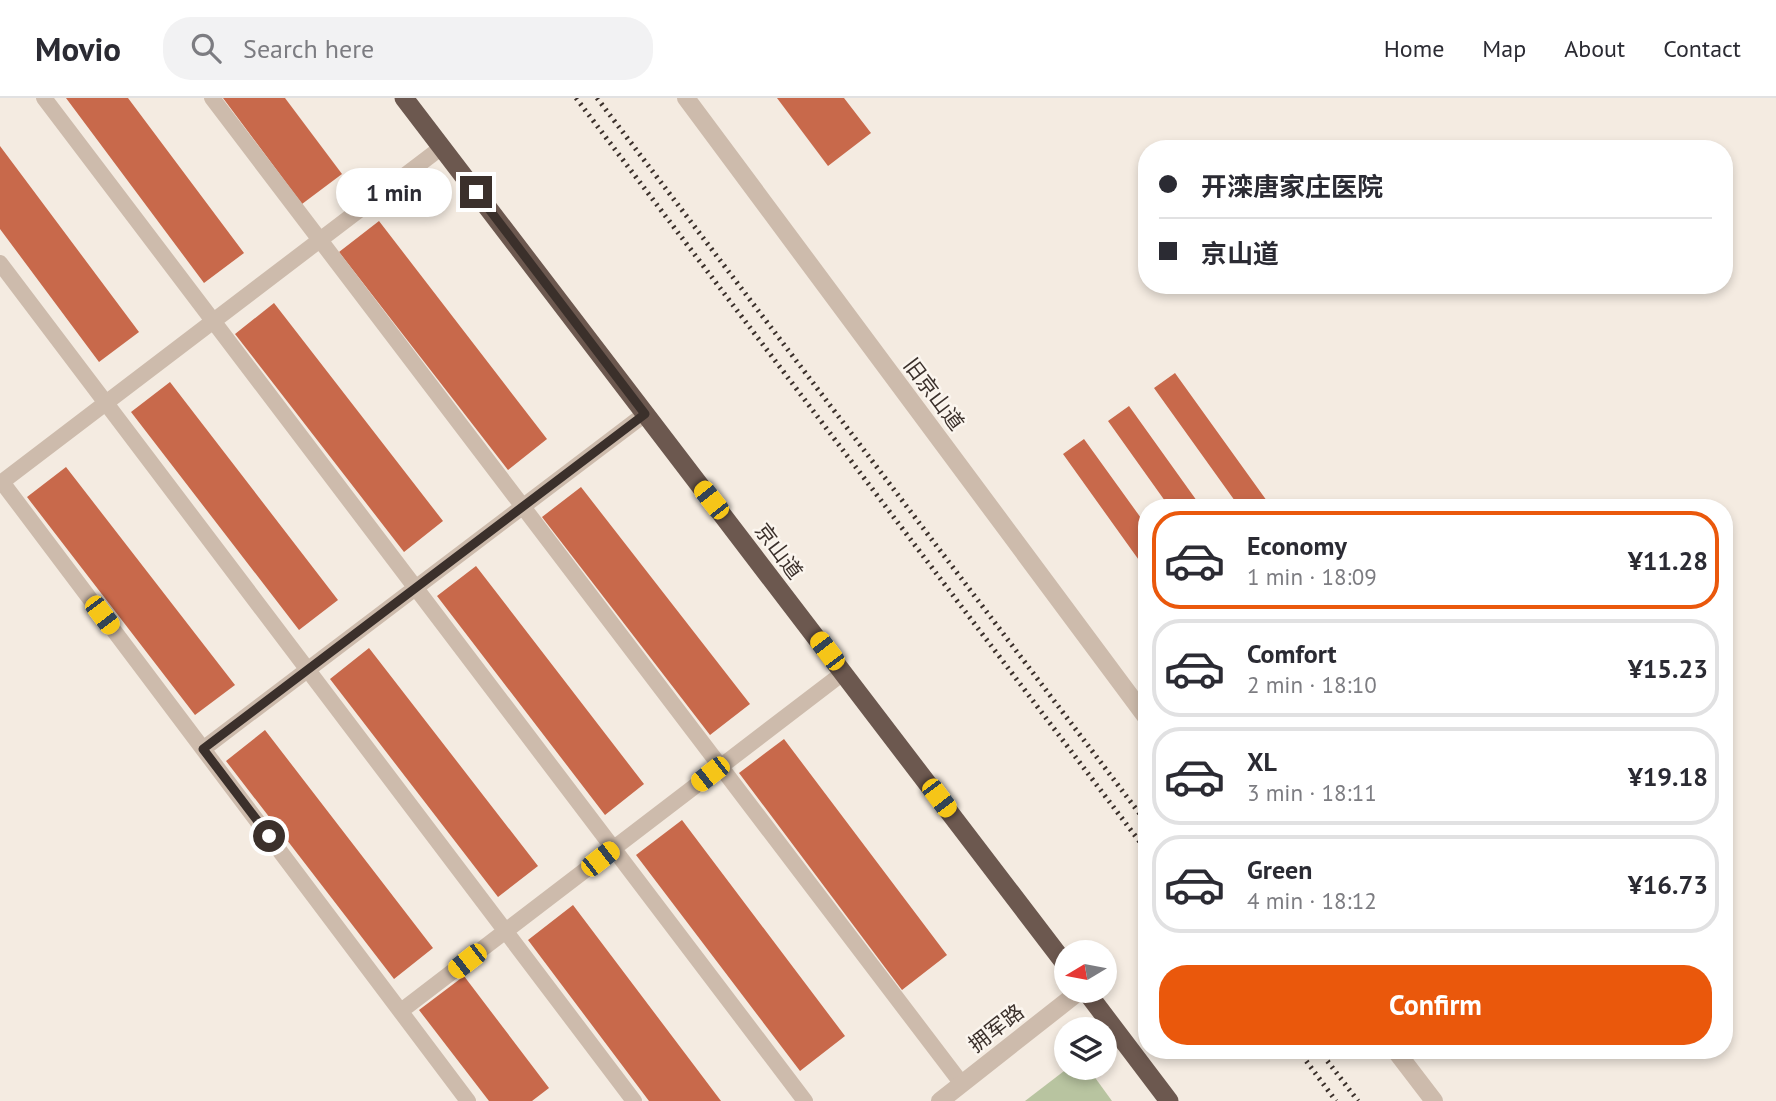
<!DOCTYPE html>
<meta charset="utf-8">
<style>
body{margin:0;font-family:"PT Sans","Noto Sans SC",sans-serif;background:#f2f2f3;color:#2b2b33;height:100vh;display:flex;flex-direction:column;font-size:26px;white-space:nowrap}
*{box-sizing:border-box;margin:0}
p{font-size:23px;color:#7c7c81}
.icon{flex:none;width:38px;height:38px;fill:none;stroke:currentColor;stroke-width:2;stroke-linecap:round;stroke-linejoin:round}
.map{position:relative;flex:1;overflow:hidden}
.panel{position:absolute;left:1138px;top:401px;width:595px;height:560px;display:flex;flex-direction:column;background:#fff;border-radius:28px;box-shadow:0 4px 10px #0003}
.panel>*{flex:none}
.guide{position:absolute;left:1138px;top:42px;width:595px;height:154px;border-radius:28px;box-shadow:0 4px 10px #0003;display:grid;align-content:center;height:154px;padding:0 21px;background:#fff}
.needle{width:46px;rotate:260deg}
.buttons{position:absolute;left:1054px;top:842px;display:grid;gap:14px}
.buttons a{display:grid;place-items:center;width:63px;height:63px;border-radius:50%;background:#fff;box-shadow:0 4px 10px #0003;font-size:35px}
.end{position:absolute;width:32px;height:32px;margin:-16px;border:9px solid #3b302b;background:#fff;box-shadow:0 0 0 4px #fff}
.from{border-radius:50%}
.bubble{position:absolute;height:49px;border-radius:24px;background:#fff;box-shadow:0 4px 10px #0003;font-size:23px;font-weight:700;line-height:49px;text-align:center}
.car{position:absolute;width:21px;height:42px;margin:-21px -10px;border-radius:9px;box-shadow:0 0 5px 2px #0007;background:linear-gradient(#f5c518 24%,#345 0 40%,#f5c518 0 76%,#345 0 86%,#f5c518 0)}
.guide b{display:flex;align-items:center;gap:24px;height:66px;font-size:26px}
.guide b+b{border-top:2px solid #e1e1e2}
.guide i{width:18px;height:18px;background:#2b2b33}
ul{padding:12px 0 0;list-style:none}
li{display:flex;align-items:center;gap:21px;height:98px;margin:0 14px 10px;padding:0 7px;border:4px solid #e1e1e2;border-radius:28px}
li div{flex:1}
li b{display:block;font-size:26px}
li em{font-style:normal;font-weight:700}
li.selected{border-color:#ea580c}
li>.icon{width:63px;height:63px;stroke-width:1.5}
.action{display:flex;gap:14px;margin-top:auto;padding:14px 21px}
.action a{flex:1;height:80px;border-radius:28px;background:#ea580c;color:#fff;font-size:28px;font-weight:700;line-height:80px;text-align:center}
header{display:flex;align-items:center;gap:42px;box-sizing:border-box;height:98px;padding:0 35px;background:#fff;border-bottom:2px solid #e1e1e2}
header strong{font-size:33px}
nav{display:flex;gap:38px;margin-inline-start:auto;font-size:24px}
.search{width:490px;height:63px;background:#f2f2f3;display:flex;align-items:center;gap:18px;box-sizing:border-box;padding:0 24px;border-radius:28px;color:#7c7c81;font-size:26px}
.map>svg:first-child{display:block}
</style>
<header>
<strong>Movio</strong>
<div class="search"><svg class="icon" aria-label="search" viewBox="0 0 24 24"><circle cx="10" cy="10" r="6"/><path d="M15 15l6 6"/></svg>Search here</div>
<nav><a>Home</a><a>Map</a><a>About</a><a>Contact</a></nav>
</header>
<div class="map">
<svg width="1776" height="1003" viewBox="0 0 1776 1003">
<rect width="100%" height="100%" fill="#f4ebe1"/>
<path fill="#b8c4a0" d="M1068 970H1088L1112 1003H1025Z"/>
<path fill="#c8694b" d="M66 0H128L244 155 204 185Z
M223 0H285L342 76 302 106Z
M777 0H844L871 35 828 68Z
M0 48 139 234 99 264 0 131Z
M379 123 547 341 508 372 339 154Z
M274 205 443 423 404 454 235 236Z
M1175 275 1272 410H1240L1154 290Z
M170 284 338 502 299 532 131 314Z
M1129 308 1202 410H1170L1108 323Z
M1084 341 1146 427V472L1063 356Z
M66 369 235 587 195 617 27 399Z
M581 389 750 606 710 637 542 419Z
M476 468 644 686 605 717 437 498Z
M369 550 538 768 498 799 330 581Z
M265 632 433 850 394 881 226 663Z
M784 641 947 857 902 892 739 675Z
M682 722 845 938 800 973 636 757Z
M573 807 721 1003H649L528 842Z
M464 878 549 990 532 1003H489L419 912Z"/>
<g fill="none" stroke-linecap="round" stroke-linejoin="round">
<path stroke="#cdbbac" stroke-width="16" d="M44 0 805 1003
M212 0 962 986
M442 49 2 384 468 1003
M0 165 634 1003
M203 651 645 316
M401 913 843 575"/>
<path stroke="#cdbbac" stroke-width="18" d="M686 0 1146 619
M1395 952 1434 1003
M940 1003 1081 892"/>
<path stroke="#6c584f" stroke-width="19" d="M404 0 1066 867
M1085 892 1169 1003"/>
<path stroke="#3b302b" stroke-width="5" stroke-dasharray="2 5" stroke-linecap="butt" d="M576 0 1146 752
M597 0 1146 724
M1298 952 1336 1003
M1319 952 1358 1003"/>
</g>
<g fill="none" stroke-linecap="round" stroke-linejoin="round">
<path stroke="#3b302b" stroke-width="9" d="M269 738 203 651 645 316 476 94"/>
</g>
<g text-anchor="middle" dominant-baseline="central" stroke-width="5" stroke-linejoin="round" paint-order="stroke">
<g font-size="21" fill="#3b302b" stroke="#fbf5ee">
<text transform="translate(934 296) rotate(53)">旧京山道</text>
<text transform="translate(779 453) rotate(53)">京山道</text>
<text transform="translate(996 930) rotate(-38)">拥军路</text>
</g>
</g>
</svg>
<div class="buttons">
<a><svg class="needle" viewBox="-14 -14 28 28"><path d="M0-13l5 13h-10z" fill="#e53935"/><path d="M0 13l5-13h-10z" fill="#7c7c81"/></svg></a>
<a><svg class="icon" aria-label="layers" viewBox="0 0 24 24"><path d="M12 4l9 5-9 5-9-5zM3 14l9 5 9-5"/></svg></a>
</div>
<i class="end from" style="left:269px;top:738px"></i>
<i class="end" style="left:476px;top:94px"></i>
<div class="bubble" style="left:336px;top:70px;width:116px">1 min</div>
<i class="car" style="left:711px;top:402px;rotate:322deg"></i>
<i class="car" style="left:102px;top:517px;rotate:143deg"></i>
<i class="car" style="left:827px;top:553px;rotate:323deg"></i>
<i class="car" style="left:710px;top:676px;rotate:232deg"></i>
<i class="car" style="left:939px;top:700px;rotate:143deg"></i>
<i class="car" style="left:600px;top:761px;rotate:52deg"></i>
<i class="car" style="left:467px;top:863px;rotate:232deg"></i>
<div class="guide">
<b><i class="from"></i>开滦唐家庄医院</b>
<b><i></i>京山道</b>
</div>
<section class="panel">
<ul>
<li class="selected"><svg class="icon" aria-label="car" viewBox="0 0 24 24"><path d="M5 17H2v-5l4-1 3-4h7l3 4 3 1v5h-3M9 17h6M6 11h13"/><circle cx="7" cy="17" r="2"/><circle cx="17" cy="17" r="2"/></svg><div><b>Economy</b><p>1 min · 18:09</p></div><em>¥11.28</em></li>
<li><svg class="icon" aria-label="car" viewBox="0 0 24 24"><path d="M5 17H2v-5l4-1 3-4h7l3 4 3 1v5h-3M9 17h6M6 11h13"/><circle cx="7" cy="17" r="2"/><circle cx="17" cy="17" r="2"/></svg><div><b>Comfort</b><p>2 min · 18:10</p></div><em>¥15.23</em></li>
<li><svg class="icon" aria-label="car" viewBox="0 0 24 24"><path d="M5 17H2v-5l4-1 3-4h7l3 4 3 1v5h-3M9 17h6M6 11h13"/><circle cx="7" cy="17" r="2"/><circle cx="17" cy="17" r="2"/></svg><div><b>XL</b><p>3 min · 18:11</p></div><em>¥19.18</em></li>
<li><svg class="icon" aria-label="car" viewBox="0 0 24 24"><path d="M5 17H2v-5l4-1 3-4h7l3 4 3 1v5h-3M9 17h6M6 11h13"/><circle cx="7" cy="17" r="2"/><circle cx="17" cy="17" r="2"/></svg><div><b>Green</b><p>4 min · 18:12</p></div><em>¥16.73</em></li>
</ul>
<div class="action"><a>Confirm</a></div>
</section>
</div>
